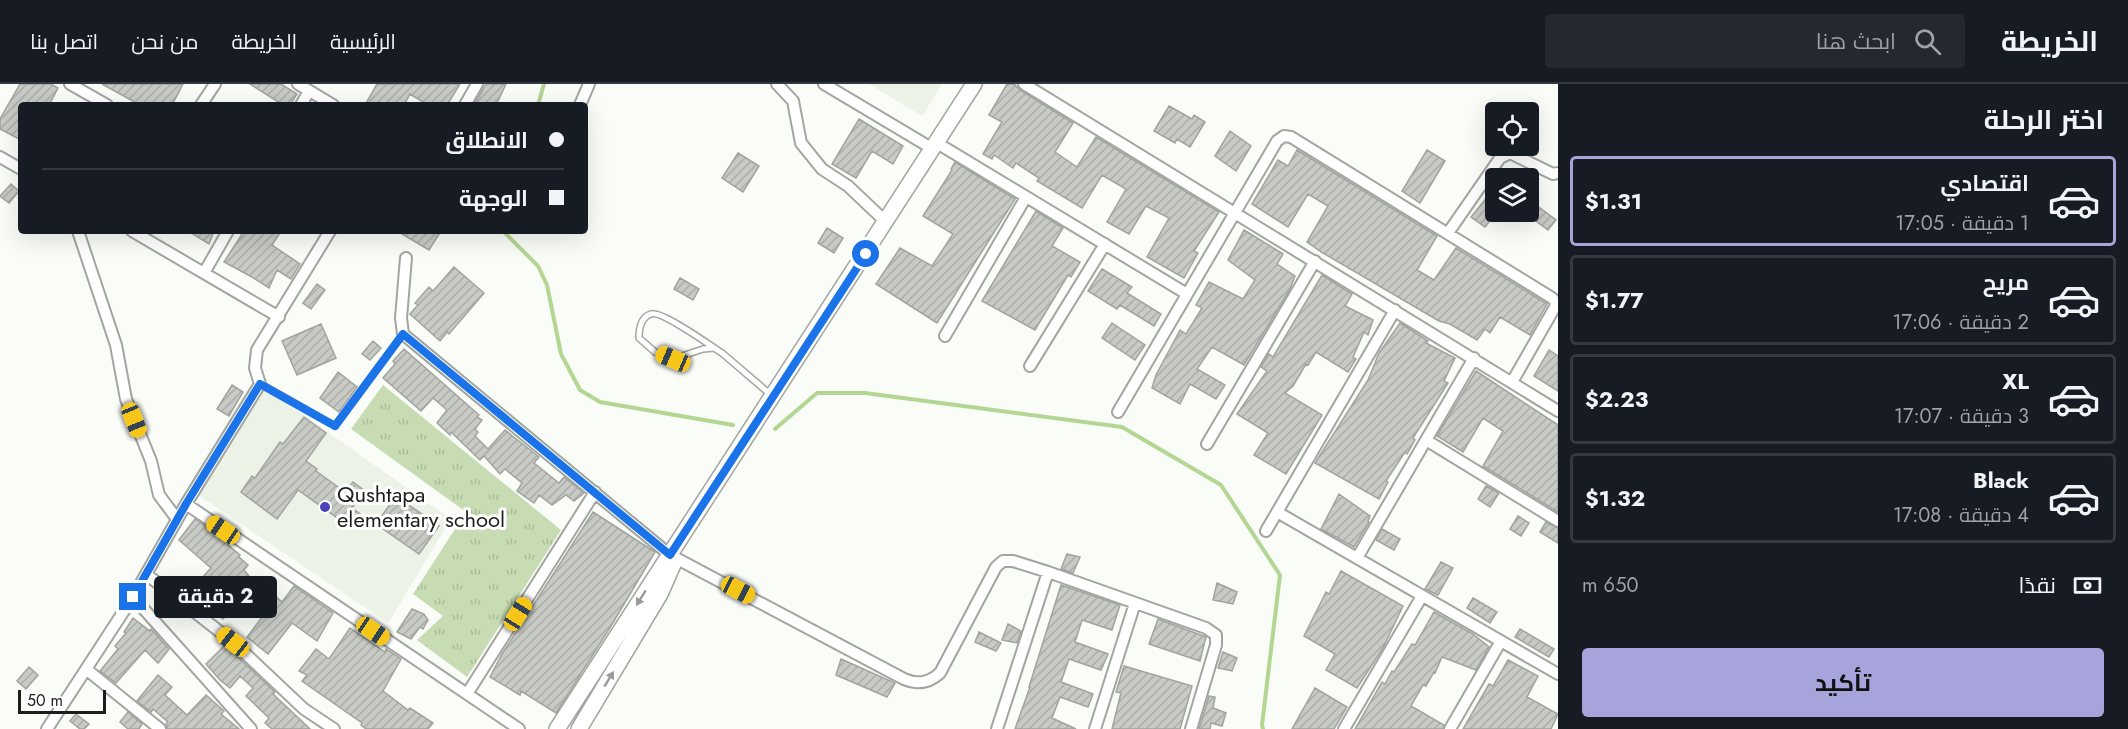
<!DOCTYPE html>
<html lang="ar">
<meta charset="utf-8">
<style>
body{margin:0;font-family:Jost,Cairo,sans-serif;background:#242831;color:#f1f3f6;direction:rtl;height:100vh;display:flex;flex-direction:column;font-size:22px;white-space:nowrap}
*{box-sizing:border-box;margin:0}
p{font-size:20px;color:#9ea1a6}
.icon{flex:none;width:33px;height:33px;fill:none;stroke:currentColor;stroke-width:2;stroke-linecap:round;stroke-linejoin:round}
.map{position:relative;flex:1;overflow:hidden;direction:ltr}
.side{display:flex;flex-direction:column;background:#171b24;width:570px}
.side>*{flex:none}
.top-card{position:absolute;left:18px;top:18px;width:570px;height:132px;border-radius:6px;box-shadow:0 6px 24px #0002;direction:rtl;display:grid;align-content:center;height:132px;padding:0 24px;background:#171b24}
.controls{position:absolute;left:1485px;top:18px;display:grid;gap:12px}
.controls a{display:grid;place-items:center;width:54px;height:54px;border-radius:6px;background:#171b24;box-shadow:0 6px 24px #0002;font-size:30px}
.scale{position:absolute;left:18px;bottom:15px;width:88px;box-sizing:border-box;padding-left:6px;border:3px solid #1d1e1c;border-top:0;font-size:16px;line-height:21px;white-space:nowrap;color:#1d1e1c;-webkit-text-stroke:4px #fff;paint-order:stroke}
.end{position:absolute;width:27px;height:27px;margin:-14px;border:8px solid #1a73e8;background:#fff;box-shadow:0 0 0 3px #fff}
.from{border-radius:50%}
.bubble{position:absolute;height:42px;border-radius:6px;background:#171b24;box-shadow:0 6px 24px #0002;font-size:20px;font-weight:700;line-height:42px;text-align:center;direction:rtl}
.car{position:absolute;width:18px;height:36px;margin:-18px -9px;border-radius:8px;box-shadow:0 0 4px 2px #0007;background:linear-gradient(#f5c518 24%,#345 0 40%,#f5c518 0 76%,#345 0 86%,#f5c518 0)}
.top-card b{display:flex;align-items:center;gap:21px;height:57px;font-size:22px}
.top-card b+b{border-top:2px solid #363941}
.top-card i{width:15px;height:15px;background:#f1f3f6}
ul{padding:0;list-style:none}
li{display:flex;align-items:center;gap:18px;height:90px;margin:0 12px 9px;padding:0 12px;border:3px solid #363941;border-radius:6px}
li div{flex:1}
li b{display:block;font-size:22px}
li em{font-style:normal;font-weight:700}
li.current{border-color:#a7a4db}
li>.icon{width:54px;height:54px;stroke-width:1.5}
h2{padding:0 24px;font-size:27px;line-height:72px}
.pay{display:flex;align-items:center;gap:15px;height:66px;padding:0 24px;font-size:22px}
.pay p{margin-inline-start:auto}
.cta{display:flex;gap:12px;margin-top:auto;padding:12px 24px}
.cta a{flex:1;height:69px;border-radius:6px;background:#a7a4db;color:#111;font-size:24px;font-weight:700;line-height:69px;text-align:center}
header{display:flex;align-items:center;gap:36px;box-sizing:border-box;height:84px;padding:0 30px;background:#171b24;border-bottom:2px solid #363941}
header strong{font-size:28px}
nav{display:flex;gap:33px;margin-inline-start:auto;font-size:21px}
.search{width:420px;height:54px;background:#242831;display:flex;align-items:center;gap:15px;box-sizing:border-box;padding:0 21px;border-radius:6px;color:#9ea1a6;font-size:22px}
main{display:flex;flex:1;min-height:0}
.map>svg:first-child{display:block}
</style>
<header>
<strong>الخريطة</strong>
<div class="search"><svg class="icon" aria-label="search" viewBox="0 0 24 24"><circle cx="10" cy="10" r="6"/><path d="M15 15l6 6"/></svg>ابحث هنا</div>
<nav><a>الرئيسية</a><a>الخريطة</a><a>من نحن</a><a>اتصل بنا</a></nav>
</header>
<main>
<section class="side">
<h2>اختر الرحلة</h2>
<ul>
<li class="current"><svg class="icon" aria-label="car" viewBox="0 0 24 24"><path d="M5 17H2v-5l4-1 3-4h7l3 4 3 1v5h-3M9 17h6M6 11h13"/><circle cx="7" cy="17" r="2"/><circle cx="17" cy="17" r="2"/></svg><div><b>اقتصادي</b><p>1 دقيقة · 17:05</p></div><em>$1.31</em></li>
<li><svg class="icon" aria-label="car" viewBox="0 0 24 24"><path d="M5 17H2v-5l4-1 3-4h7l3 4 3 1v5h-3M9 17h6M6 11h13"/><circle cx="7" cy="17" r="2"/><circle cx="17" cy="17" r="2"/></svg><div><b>مريح</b><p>2 دقيقة · 17:06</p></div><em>$1.77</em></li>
<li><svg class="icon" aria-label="car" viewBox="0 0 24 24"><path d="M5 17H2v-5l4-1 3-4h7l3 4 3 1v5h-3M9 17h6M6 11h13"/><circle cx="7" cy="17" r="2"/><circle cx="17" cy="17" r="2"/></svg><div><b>XL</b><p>3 دقيقة · 17:07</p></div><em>$2.23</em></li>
<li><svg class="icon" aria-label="car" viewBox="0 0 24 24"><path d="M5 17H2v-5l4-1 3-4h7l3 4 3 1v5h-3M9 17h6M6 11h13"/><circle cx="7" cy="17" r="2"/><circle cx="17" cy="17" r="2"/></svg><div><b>Black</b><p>4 دقيقة · 17:08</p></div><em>$1.32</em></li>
</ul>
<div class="pay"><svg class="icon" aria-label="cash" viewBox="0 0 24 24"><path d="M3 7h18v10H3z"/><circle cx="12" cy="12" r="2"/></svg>نقدًا<p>650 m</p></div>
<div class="cta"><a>تأكيد</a></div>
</section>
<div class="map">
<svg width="1558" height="645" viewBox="0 0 1558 645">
<defs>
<pattern id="grass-tufts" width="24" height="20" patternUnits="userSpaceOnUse" patternTransform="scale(1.5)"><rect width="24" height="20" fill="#c7dcb3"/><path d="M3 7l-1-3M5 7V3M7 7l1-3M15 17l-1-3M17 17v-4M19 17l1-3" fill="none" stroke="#aabc99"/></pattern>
<pattern id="building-hatch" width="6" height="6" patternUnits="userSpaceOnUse" patternTransform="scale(1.5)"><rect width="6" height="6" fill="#c8cac5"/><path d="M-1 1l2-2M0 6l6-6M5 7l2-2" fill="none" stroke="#abada9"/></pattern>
</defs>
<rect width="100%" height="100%" fill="#f9fcf7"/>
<path fill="#ecf2e6" d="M869 0H942L922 32Z
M265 304 451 435 388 539 198 411Z"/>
<path fill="url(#grass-tufts)" d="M383 301 561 446 467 593 417 556 443 532 413 510 466 428 351 345Z"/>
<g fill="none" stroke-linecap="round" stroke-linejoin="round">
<path stroke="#b4d693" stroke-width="4" d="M538 21 544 0
M503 147 538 182 547 201 561 270 580 306 600 318 733 341
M775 345 817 309H865L1122 343 1221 401 1280 491 1262 641 1263 645"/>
</g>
<path fill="url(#building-hatch)" stroke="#a0a39e" stroke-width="1.5" d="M20 0H51L58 4 49 21H21V56L0 45V35Z
M102 0H183L172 21H140Z
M250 0H281L297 10 290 21H283Z
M377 0H460L447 21H428L410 10 404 21H365Z
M486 0H506L496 21H474Z
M1007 0H1014L1020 6 1073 39 1055 68 1077 83 1096 53 1219 128 1194 167 1198 169 1184 194 1147 173 1169 134 1146 122 1129 150 1107 138 1126 105 1102 91 1082 124 1037 97 1039 94 1016 79 1013 84 994 71 992 75 983 70 1002 38 989 31Z
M1169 22 1192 35 1194 31 1205 38 1190 63 1177 55 1175 59 1154 47Z
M859 35 903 62 893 80 872 67 856 94 832 80Z
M1230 47 1251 62 1236 87 1215 72Z
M1297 66 1437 152 1417 186 1434 196 1456 164 1547 220 1530 251 1500 233 1490 249 1485 245 1477 256 1450 240 1439 237 1323 169 1307 158 1328 122 1308 110 1288 143 1252 120 1278 76 1288 82Z
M1427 66 1445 77 1420 119 1402 107Z
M738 69 759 82 743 108 722 94Z
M955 78 1015 115 937 239 876 200 900 164 932 182 953 150 923 132 952 86 951 85Z
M11 100 19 107 9 119 0 112Z
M1496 102V129L1485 143 1471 133Z
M1528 115 1556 136 1548 146 1528 131Z
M1036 127 1063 144 1052 162 1080 178 1071 193 1068 191 1035 246 982 217Z
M827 144 843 154 834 169 818 159Z
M1244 146 1283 170 1277 180 1295 192 1290 205 1244 281 1212 263 1197 285 1225 301 1216 315 1190 300 1180 320 1152 304 1156 291 1180 246 1186 250 1202 224 1196 221 1209 198 1243 215 1255 196 1228 176Z
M188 147H214L209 160Z
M244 147H281L272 161 300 180 291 195 277 186 269 204 252 193 224 178Z
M397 147H441L429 166Z
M454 183 484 209 449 250 447 248 440 257 410 230 418 221 415 219 429 203 433 207Z
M1102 185 1132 203 1127 209 1161 230 1154 242 1120 221 1117 225 1088 207Z
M1322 191 1352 210 1345 222 1373 236 1368 251 1364 248 1353 273 1356 275 1348 288 1316 268 1308 281 1306 280 1293 302 1285 309 1322 331 1286 390 1254 371 1268 349 1237 330 1267 287 1261 283 1269 270 1273 273Z
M680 194 699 205 693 216 674 205Z
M317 200 325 206 311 225 303 219Z
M1112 239 1145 261 1135 276 1102 254Z
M1400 239 1428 257 1426 259 1455 274 1444 297 1448 299 1413 354 1415 356 1407 370 1405 368 1386 397 1388 398 1379 415 1315 379 1368 296 1379 269Z
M321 240 336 274 297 291 282 257Z
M373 257 381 264 370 276 362 270Z
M404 265 479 331 477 333 482 336 475 345 478 348 475 352 488 365 505 346 539 373 534 379 559 399 564 393 584 409 574 417 566 411 552 421 539 411 534 419 517 407 522 399 505 385 500 390 484 372 480 376 451 348 450 351 437 339 447 326 433 314 421 327 383 294 395 280 393 277Z
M1549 266 1558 272V307L1534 292Z
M1476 287 1558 341V428L1483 382 1503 347 1483 334 1463 368 1437 352Z
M338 288 357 303 339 328 320 314Z
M232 301 243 308 229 332 217 325Z
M304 333 326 349 306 377 317 385 316 387 345 408 353 398 365 407 352 424 360 430 350 443 298 406 277 435 241 408 252 392 255 394 280 358 283 360Z
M1486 402 1499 409 1490 423 1478 415Z
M1339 410 1370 432 1368 437 1369 438 1354 463 1321 445Z
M396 412 439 442 419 470 376 440Z
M593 428 655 468 611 542 556 629 521 607 520 611 490 593 502 570Z
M1518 432 1529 439 1521 452 1510 445Z
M195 435 230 459 228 461 240 471 239 473 248 481 244 486 258 503 261 499 282 518 294 502 333 529 317 557 292 539 268 570 247 553 266 528 247 513 245 516 242 514 223 535 202 515 197 521 190 515 187 511 211 484 179 456Z
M1546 438 1558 444V459L1540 448Z
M1382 445 1400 455 1394 466 1376 456Z
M1067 470 1080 473 1073 489 1061 485Z
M1441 478 1453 484 1438 511 1425 505Z
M1341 487 1403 522 1383 564 1357 604 1326 586 1335 570 1304 552 1326 508 1329 510Z
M1217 499 1237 508 1233 520 1213 516Z
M1061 501 1120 521 1112 546 1082 536 1075 558 1108 570 1101 586 1069 575 1061 598 1093 610 1088 623 1060 613 1052 634 1076 645H1015L1030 603H1029Z
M1473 514 1497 528 1490 539 1467 524Z
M412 525 424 530 428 536 423 545 420 543 411 555 397 548Z
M1434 528 1473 550 1489 563 1476 586 1442 573 1435 589 1434 588 1426 602 1423 601 1411 622 1444 641 1443 645H1355L1382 598 1385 600 1392 587 1394 588 1412 560 1415 561Z
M133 534 150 547 151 545 169 565 158 579 145 566 116 599 100 587 118 565 115 562 126 549 124 548Z
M1158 535 1206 553 1200 577 1149 560Z
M1008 540 1021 547 1017 559 1002 556Z
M350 544 385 568 386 565 401 575 383 607 408 626 410 624 433 639 428 645H366L361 641 362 639 302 597 307 591 299 587 316 565 329 575Z
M1520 545 1554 565 1549 573 1515 553Z
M979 548 1001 559 996 567 975 558Z
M225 561 275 608 273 610 310 645H272L265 639 269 634 246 612 253 604 240 592 230 604 220 596 206 580Z
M1223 568 1237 574 1232 587 1218 584Z
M841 575 895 599 887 613 836 591Z
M1508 576 1538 592 1527 613 1558 630 1551 645H1463L1489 600 1493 602Z
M1124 582 1192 602 1180 645H1112L1121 609 1116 608Z
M29 583 38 591 26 605 17 597Z
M158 591 172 603 165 611 187 631 206 611 224 627 221 630 239 645H167L166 640 168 638 153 625 151 628 137 617Z
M1315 604 1347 623 1334 645H1292Z
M1209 612 1215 613 1213 624 1226 629 1222 642 1211 639 1210 645H1199Z
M128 628 142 640 139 645H128L120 638Z
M76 630 89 640 84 645H80L70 637Z"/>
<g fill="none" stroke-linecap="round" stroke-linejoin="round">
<defs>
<path id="lane" d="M714 264 703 265 673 275 655 268 639 254C639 245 641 233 651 230 661 226 711 262 722 269L770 310
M261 300 335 342 403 250"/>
<path id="street" d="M70 0 107 21
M298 0 333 21
M777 0 793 17 801 59 822 85 848 102 886 138
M824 0 933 65
M1024 0 1558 327
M201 21 215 0
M301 21 309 7
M465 21 477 0
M580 21 589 0
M937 59 1187 210
M0 73 21 85
M78 147 116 261 126 315 151 377 159 411 177 435
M132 147 279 233
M1448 149 1500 74 1510 69 1553 90 1558 89
M406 174 401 234 403 250 670 471 904 595C918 601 929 599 940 589L996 483 1003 477H1013L1048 488 1206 544 1216 551V561L1191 645
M204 189 228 147
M945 252 1026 113
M1030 282 1105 160
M1118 328 1277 57 1284 52 1291 53 1552 214 1556 218 1555 223 1512 298
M1426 356 1558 437
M1207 360 1315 177
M186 420 519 645
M1277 428 1558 590
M1266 447 1395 226
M1357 474 1474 274
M146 490 233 558 304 625 334 645
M133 513 251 645
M86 585 160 645
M467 610 595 408
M47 645 133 513 186 420 260 300 255 284 257 266 330 147
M997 645 1048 488
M1095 645 1135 519
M1344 645 1422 512
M1450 645 1501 557"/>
<path id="secondary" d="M557 645 974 0
M579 645 660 510 675 476"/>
</defs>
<use href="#lane" stroke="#a3a5a0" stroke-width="8"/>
<use href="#street" stroke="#a3a5a0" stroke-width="14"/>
<use href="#secondary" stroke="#a3a5a0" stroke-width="18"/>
<use href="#lane" stroke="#fff" stroke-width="5"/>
<use href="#street" stroke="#fff" stroke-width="10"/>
<use href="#secondary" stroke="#fff" stroke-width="15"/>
</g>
<defs><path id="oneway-solid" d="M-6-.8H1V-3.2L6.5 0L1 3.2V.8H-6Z" transform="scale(1.5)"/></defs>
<g fill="#999a99">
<use href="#oneway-solid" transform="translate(641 514) rotate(122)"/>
<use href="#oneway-solid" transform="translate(609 595) rotate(-59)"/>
</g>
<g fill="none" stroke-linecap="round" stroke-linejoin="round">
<path stroke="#1a73e8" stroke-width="8" d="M133 513 186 420 260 300 335 342 403 250 670 471 866 170"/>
</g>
<circle fill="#4c44ba" stroke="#fff" stroke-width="2" cx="325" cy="423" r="6"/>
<g text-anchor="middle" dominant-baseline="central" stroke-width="6" stroke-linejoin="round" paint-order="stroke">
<g font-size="22" fill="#1d1e1c" stroke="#fff" text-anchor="start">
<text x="337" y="410">Qushtapa<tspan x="337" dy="25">elementary school</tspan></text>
</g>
</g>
</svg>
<div class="controls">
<a><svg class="icon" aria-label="locate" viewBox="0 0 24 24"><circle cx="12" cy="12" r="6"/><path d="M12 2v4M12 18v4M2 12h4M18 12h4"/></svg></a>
<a><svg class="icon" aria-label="layers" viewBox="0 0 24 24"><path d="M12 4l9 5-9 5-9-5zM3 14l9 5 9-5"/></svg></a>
</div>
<div class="scale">50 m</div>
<i class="end from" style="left:866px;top:170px"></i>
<i class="end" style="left:133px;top:513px"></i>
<div class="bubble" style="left:154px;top:492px;width:123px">2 دقيقة</div>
<i class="car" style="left:673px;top:275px;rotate:293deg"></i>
<i class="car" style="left:134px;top:336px;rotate:158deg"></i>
<i class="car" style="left:223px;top:446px;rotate:304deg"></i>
<i class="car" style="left:738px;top:506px;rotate:118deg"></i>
<i class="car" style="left:518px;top:530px;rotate:32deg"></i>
<i class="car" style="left:373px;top:547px;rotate:124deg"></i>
<i class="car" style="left:233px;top:558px;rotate:308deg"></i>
<div class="top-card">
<b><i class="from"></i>الانطلاق</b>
<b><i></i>الوجهة</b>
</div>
</div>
</main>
